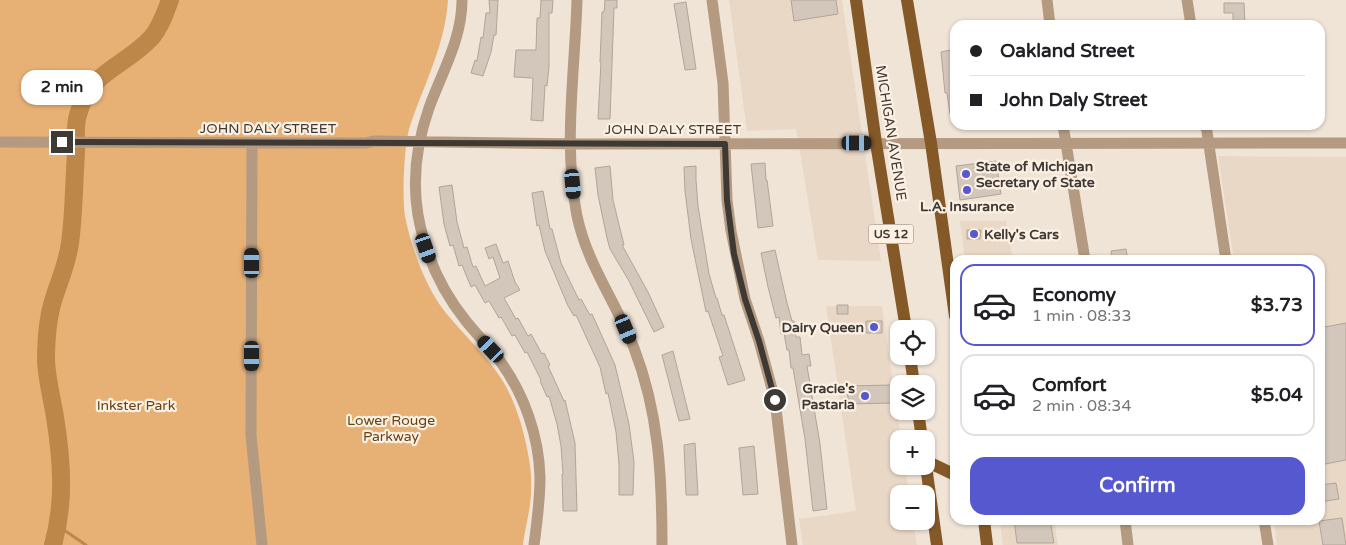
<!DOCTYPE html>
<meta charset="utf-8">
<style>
body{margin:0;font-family:"Varela Round",sans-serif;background:#f2f2f2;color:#202124;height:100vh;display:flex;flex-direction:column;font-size:19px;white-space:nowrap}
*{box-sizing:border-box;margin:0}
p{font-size:16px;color:#757577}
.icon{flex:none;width:28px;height:28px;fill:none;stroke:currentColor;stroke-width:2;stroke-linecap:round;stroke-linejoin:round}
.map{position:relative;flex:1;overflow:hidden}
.details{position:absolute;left:950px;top:255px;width:375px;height:270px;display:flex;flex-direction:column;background:#fff;border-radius:15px;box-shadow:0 1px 4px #0004}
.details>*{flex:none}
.hud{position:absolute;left:950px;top:20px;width:375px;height:110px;border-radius:15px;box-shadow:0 1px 4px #0004;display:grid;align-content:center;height:110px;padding:0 20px;background:#fff}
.buttons{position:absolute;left:890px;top:320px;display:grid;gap:10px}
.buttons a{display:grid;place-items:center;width:45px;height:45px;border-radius:10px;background:#fff;box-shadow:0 1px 4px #0004;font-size:25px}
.end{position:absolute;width:22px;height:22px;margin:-11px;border:6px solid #3e3934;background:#fff;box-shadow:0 0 0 2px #fff}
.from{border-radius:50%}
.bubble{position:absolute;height:35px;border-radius:15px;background:#fff;box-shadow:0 1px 4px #0004;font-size:16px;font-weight:800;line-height:35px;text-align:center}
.car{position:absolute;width:15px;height:30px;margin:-15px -8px;border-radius:6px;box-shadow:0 0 4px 1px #0007;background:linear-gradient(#222 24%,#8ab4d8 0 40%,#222 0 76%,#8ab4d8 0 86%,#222 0)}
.hud b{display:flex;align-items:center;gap:18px;height:48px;font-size:19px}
.hud b+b{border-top:1px solid #e0e0e0}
.hud i{width:12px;height:12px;background:#202124}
ul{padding:9px 0 0;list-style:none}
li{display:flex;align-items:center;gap:15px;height:82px;margin:0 10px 8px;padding:0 10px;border:2px solid #e0e0e0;border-radius:15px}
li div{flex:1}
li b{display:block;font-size:19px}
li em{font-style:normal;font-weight:800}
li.selected{border-color:#5658cf}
li>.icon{width:45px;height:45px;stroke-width:1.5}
.button{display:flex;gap:10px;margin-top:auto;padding:10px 20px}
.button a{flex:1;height:58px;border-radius:15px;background:#5658cf;color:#fff;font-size:20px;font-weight:800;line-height:58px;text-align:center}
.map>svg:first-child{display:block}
</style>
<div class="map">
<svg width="1346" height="545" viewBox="0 0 1346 545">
<rect width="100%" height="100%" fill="#f0e4d7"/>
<path fill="#ead8c6" d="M729 0H842L881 261 818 260 796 129 747 131Z
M1218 156 1346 157V545H1277L1274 520H1320V260H1234Z
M960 221H1006L1013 260H965Z
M826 306H882L901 439H899V466H905L909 494H899V521H913L917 545H803L799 519 856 511Z
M1000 520H1054L1058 545H1003Z"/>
<path fill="#e7b075" d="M0 0H448C445 46 424 84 410 126 404 144 402 198 405 216 411 247 426 289 446 313 462 333 481 350 496 371 514 395 524 429 529 459 532 475 532 495 529 511 527 523 524 534 523 545H0Z"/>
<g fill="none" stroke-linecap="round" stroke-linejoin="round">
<path stroke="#be874a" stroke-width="3" d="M58 526 86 545"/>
<path stroke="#be874a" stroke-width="18" d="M53 545C65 502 62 461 55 417 52 398 47 381 46 361 46 341 47 321 53 301 59 281 67 265 70 243 74 213 74 183 76 153 77 140 74 127 78 115 89 71 125 67 152 37 161 26 165 13 170 0"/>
</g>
<path fill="#d3c7bb" stroke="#b1a599" d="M489 0H498L496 35H494L491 52 483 76 471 73 475 60 477 61 481 37 483 38 486 13H490Z
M541 0H553L552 13H549V67L547 86 545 85 543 121 531 120 533 78 514 77 516 50H536L537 18H540Z
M605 0H617V8H614L610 119H598L601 62H600L602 12H604Z
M791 0H836L838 14 794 21Z
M686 2 696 69 685 70 674 4Z
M1224 3H1244L1245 25H1233V13H1224Z
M955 49V114H950L947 93H945L941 52Z
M996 161 1001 194 960 200 956 166Z
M765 163 766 180H767L773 226 758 228 751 164Z
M610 166 613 200 624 245H622L648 292 664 327 654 332 629 281 610 249 607 238 598 195 595 168Z
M696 166V180L698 206 709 274 716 298H717L722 315H724L745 380 728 385 719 357 723 356 708 311 706 312 704 302 691 239 685 191 684 167Z
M452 185 457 222 464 248 467 247 473 267 476 266 485 286 500 278 493 257 489 259 485 248 496 244 503 263 508 261 515 282 520 290 504 298 516 319 518 318 528 336 531 334 542 354 544 353 550 365 548 366 564 401 565 400 575 443 577 511H563L562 474H563L561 446 557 424 549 396 547 397 540 381 541 380 527 352 525 353 515 335 512 336 501 317 499 318 489 301 485 303 475 285 471 287 462 265 459 266 453 245 450 246 444 224 439 187Z
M543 191 550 229H552L561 263 579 300 581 299 590 315 592 314 615 365 629 424 634 462 633 495H619V464L616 432 608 393 606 394 600 367 576 315 574 316 568 306 545 251 539 225 537 226 532 193Z
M967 230H981L980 239H967Z
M1126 249 1128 260H1112L1111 251Z
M775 250 787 303 792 321H794L796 337H800L802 355 809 354 811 366H807L820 444 827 509 813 511 805 439 793 368H791L789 350H787L784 333 781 334 779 317 776 318 768 287 761 253Z
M837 305H848V314H837Z
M866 321H882V333H866Z
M1346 323V460L1320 465V328Z
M673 351 690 419 679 421 662 355Z
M891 385 894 403 849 404 846 386Z
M695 443 698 495H686L684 445Z
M754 446 758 494 743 495 739 448Z
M1336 483 1339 499 1320 502V485Z
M1342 518 1346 545H1323L1319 521Z
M1014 520H1050L1054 543H1017Z"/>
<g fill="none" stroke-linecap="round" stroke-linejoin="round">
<path stroke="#b39a80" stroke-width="11" d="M462 0C462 39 442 72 429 108 417 142 412 179 418 215 425 254 441 290 466 321 477 335 490 347 500 361 524 394 539 436 540 477 540 500 537 523 534 545
M577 0C575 70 563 146 577 216 587 264 616 302 634 348 659 413 662 476 662 545
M712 0 723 83 727 200 731 231 745 299 759 341 775 400 792 545
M1047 0 1050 25
M1187 0 1191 25
M1063 125 1085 260
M1206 125 1226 260
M0 142 365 143 375 141 582 144 1346 143
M252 143 251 435 262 545
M1125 520 1128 545
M1264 520 1268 545"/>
<path stroke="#855927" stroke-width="12" d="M856 0 876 143 906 329
M907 0 931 143 955 316
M910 356 914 384
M918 411 922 439
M926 461 951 473 955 472
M926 466 937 545
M984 520 987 545"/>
</g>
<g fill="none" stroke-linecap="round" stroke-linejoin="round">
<path stroke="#3e3934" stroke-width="6" d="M62 142 725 144 727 200 734 254 745 299 759 341 775 400"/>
</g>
<g fill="#5658cf" stroke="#fef1e4" stroke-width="2">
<circle cx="966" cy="174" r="5"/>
<circle cx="967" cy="190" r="5"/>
<circle cx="974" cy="234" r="5"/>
<circle cx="874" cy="327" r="5"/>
<circle cx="865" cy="396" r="5"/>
</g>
<g text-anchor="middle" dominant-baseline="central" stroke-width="4.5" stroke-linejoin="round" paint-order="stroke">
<rect fill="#fef1e4" stroke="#787069" stroke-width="1" x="868.5" y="224.5" width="45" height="19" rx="4"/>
<g font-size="12" font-weight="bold" fill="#3e3934">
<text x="891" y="234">US 12</text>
</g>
<g font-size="14" fill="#3e3934" stroke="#fef1e4">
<text x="268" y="128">JOHN DALY STREET</text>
<text x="673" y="129">JOHN DALY STREET</text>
<text transform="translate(891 133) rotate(81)">MICHIGAN AVENUE</text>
</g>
<g font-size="14" font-weight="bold" fill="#3e3934" stroke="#fef1e4" text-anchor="start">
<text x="976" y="166">State of Michigan<tspan x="976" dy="16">Secretary of State</tspan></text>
<text x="967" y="206" text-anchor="middle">L.A. Insurance</text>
<text x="984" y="234">Kelly's Cars</text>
<text x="864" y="327" text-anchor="end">Dairy Queen</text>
<text x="855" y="388" text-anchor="end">Gracie's<tspan x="855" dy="16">Pastaria</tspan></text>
</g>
<g font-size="14" fill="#684213" stroke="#fef1e4">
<text x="136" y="405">Inkster Park</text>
<text x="391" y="420">Lower Rouge<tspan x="391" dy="16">Parkway</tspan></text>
</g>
</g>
</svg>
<div class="buttons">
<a><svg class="icon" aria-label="locate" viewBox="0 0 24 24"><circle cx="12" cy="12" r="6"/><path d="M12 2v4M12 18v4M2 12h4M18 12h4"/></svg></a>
<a><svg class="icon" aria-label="layers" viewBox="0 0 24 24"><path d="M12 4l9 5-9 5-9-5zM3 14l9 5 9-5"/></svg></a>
<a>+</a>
<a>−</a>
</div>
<i class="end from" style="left:775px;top:400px"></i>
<i class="end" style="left:62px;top:142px"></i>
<div class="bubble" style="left:21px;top:70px;width:82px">2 min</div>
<i class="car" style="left:857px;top:143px;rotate:90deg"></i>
<i class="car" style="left:573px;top:184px;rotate:175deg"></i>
<i class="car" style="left:426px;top:248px;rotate:161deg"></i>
<i class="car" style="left:252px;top:263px;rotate:0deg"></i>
<i class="car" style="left:626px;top:329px;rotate:157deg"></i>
<i class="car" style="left:491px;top:349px;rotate:317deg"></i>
<i class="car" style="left:252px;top:356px;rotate:180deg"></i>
<div class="hud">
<b><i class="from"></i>Oakland Street</b>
<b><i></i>John Daly Street</b>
</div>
<section class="details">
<ul>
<li class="selected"><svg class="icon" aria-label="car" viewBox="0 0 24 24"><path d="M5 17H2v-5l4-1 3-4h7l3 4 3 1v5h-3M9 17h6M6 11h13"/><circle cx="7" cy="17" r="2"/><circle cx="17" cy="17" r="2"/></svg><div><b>Economy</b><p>1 min · 08:33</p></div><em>$3.73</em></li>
<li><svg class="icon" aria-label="car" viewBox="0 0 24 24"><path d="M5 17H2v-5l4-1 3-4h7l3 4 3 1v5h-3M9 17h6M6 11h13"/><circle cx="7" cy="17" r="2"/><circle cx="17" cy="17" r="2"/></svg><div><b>Comfort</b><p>2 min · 08:34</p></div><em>$5.04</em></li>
</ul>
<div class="button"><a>Confirm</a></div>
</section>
</div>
